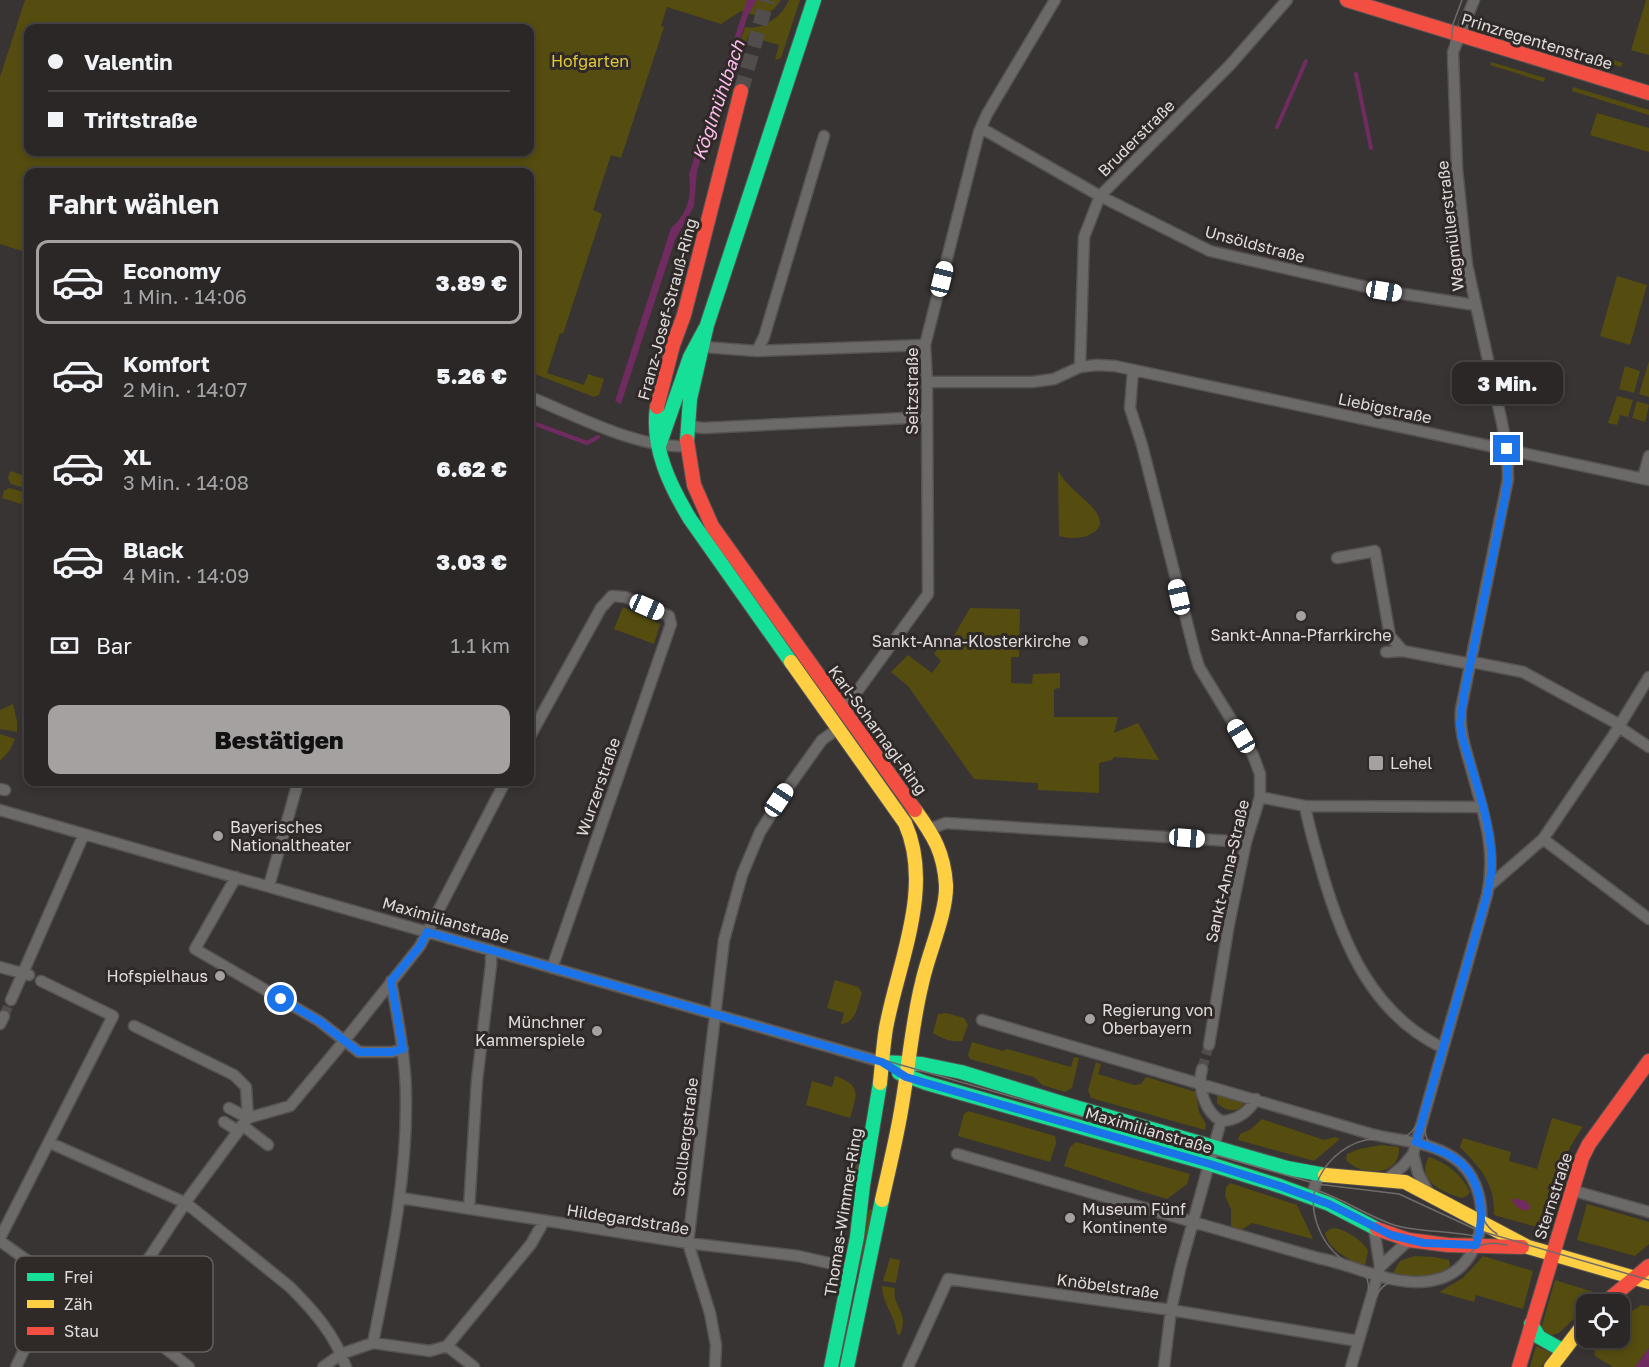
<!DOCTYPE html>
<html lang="de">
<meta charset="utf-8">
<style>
body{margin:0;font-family:"Golos Text",sans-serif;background:#322f2e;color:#f1f3f6;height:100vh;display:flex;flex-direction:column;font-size:22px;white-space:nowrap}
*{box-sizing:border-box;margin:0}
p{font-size:20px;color:#a5a5a7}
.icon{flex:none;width:33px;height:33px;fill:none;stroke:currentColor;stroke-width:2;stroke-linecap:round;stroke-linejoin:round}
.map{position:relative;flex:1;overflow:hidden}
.drawer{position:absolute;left:24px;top:168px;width:510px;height:618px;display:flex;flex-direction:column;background:#2a2726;border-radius:12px;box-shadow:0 3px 9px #0003,0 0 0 2px #464443}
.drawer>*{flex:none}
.hud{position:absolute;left:24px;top:24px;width:510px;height:132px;border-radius:12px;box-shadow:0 3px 9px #0003,0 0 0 2px #464443;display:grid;align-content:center;height:132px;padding:0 24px;background:#2a2726}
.controls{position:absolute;left:1576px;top:1294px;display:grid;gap:12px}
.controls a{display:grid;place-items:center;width:54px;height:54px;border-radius:12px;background:#2a2726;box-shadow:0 3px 9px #0003,0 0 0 2px #464443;font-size:30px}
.end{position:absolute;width:27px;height:27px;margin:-14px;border:8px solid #1a73e8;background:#fff;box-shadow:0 0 0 3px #fff}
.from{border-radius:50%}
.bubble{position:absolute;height:42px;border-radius:12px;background:#2a2726;box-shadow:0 3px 9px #0003,0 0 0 2px #464443;font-size:20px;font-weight:800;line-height:42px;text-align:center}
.car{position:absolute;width:18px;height:36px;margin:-18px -9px;border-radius:8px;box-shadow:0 0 4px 2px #0007;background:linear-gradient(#fff 24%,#345 0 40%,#fff 0 76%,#345 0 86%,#fff 0)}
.hud b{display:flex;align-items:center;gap:21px;height:57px;font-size:22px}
.hud b+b{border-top:2px solid #464443}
.hud i{width:15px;height:15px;background:#f1f3f6}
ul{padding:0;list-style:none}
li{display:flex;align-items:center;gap:18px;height:84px;margin:0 12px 9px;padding:0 12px;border:3px solid transparent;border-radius:12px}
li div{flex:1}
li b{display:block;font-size:22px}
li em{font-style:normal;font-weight:800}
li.current{border-color:#a5a1a0}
li>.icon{width:54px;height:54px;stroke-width:1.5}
h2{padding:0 24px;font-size:27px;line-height:72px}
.pay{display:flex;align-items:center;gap:15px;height:66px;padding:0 24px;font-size:22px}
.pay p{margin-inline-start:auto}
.primary-button{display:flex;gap:12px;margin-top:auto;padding:12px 24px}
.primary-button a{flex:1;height:69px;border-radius:12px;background:#a5a1a0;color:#111;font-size:24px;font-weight:800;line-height:69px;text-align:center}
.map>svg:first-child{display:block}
</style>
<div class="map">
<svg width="1649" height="1367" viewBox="0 0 1649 1367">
<rect width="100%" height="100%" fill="#383433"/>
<path fill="#554c10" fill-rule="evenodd" d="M25 0H781L774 9 761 17 741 11 721 24 667 7 661 26 664 27 621 158 611 155 593 210 602 214 563 334 560 333 547 373 584 385 588 374 604 379 599 395 594 397 530 372V172H28V253L0 244V77ZM28 28H530V152H28Z
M789 0H800L781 58 775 60 779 45 748 36 743 53 737 50 745 27C762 31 783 16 789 0Z
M1646 0H1649V55L1631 50Z
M1507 28 1623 63 1621 67 1506 32Z
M1491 62 1545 78 1544 82 1490 65Z
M1573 87 1649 110V115L1572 91Z
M1597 113 1649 128V152L1590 135Z
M1617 276 1647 285 1630 345 1600 336Z
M1649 361V397L1639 394Z
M1625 366 1640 371 1634 393 1619 389Z
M1617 396 1633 400 1628 417 1620 415 1617 425 1608 423Z
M1637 401 1649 405 1645 422 1632 418Z
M1058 470C1068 492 1102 506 1100 525 1093 539 1073 540 1059 536Z
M10 471 28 477 25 488 11 484 8 478Z
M9 488 24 492 21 504 2 498 4 491Z
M623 607 660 624 654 644 614 629Z
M970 608 1020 609 1019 657H1011V683L1032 684 1033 674 1060 673V688L1054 689V717H1118L1114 733 1138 723 1159 760 1114 757 1112 760 1099 763V793L1038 790V783L974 779 908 686 891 672 908 655 932 673 941 661 934 654 945 638 951 641Z
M13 704 17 721V732L0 729V710Z
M0 734 15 739 10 750 0 761Z
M835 980 858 987 862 993C857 1006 857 1022 841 1024L844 1013 827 1008Z
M946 1013 964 1018 968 1025 962 1041C953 1043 940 1038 933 1033L938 1014Z
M972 1042 1003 1051 1007 1049 1071 1067 1074 1057 1079 1058 1072 1088 1065 1092 1042 1085 1034 1077 970 1059 968 1055Z
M1096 1062 1101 1064 1098 1074 1134 1085 1141 1084 1146 1077 1196 1092 1199 1112 1206 1124 1205 1130 1091 1098 1088 1090Z
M835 1076C862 1085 857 1095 850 1118L806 1105 812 1081 832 1087Z
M1217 1093 1243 1100V1105C1236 1114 1224 1110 1217 1103Z
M968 1111 1055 1136 1056 1143 1050 1162 958 1136 964 1114Z
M1552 1118 1583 1127C1560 1157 1554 1194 1544 1229L1494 1215C1495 1183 1481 1169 1460 1147L1463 1138 1511 1152 1509 1161 1537 1169Z
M1262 1119 1324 1140 1335 1137 1340 1139 1314 1161 1238 1140 1240 1134 1251 1129Z
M1076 1142 1190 1174 1187 1184 1167 1199C1132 1189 1099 1177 1064 1166L1070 1147Z
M1381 1145 1399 1147C1401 1177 1361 1177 1346 1160L1347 1154 1359 1149Z
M858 1157 860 1158 842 1250 836 1257 849 1189Z
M1429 1157C1447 1163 1462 1175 1470 1192L1468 1195 1462 1198C1445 1193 1414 1181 1429 1157Z
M1230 1183 1297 1205 1313 1239 1252 1223 1241 1230 1231 1226V1209L1225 1196 1226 1187Z
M1587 1204 1649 1222V1244L1635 1256 1577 1240Z
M869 1209 873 1210 862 1270 857 1269Z
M1335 1228C1348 1231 1360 1239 1368 1250L1365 1266C1350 1261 1329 1250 1325 1233L1330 1229Z
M1414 1256 1434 1257 1449 1260 1450 1266C1437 1280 1411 1277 1393 1273L1400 1261Z
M1483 1256 1533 1271 1523 1309 1476 1295 1474 1302 1439 1292 1463 1278Z
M890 1258 900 1260 896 1283 883 1281Z
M1555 1280 1600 1294 1559 1333 1548 1336 1541 1329Z
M882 1286 895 1288C891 1307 910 1310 900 1335L897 1334C896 1317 882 1303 882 1286Z
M1641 1305 1649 1306V1348L1635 1367H1613L1595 1356 1594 1346 1601 1338H1620V1319Z
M1536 1346 1551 1353 1541 1367H1530Z"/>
<path fill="#702b61" d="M747 0H757L748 15 697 171 694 206 675 240 621 404 615 401 671 228C688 214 692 196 689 174Z
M1514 1198 1526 1201 1531 1208 1525 1211 1517 1207 1512 1201Z
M1649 1348V1367H1635Z"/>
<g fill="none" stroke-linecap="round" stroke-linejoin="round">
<path stroke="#702b61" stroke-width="4" d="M1356 74 1371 148
M1277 127 1306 61
M530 422 587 443 598 437"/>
<path stroke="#514d4c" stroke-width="10" stroke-dasharray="10 5" stroke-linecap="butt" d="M4 1016 11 1000
M1202 1069 1209 1045"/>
<path stroke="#514d4c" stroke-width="15" stroke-dasharray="15 8" stroke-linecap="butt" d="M741 91 767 0"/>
<defs>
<path id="street" d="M981 128 1100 196 1210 251 1384 291 1475 305
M704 347 757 351 925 345
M757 351 764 337 824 136
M1080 367 1084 237 1100 196 1230 65 1287 0
M1133 370 1130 408 1142 445 1195 654 1199 667 1253 755 1260 774V797L1246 842 1229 924 1209 1045
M927 382H1032L1054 379 1080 367 1097 365 1115 366 1649 480
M530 397C575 415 640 450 688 446
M687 426 703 428 927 417
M1643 478 1649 456
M1337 558 1375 551 1390 636 1403 651
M1386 652 1403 651 1471 664
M1472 662 1523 672 1620 725
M840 705 856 693 928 594 927 382 925 345 979 132 987 114 1055 0
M1619 727 1649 747
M530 736 601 608 612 596 625 597 669 616 671 624 552 968
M0 789 5 790
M1260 797 1305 806 1482 807
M1305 806C1309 828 1316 850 1322 872 1343 944 1372 1014 1443 1048
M0 810 882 1062
M929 829 946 823 1246 842
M1543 839 1649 919
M236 877 195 949 319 1021 359 1052H392L403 1049
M269 886 298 782
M1489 886 1543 839 1613 736 1649 677
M0 967 29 975
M11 1000 84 834
M0 1024 4 1016
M1202 1069C1197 1087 1205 1112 1221 1121 1236 1121 1249 1112 1256 1099
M229 1108 248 1118 290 1106 345 1040 420 946 505 782
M224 1122 238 1131
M242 1125 268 1145
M50 1143 186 1203 290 1287C314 1311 335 1335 346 1367
M957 1154 1318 1258C1357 1265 1400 1292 1442 1278 1490 1261 1494 1185 1454 1158 1429 1141 1399 1141 1371 1134L982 1020
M1413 1154 1418 1173 1428 1192
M1386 1180 1403 1166 1413 1154 1487 895C1497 849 1483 812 1471 768 1465 747 1459 730 1461 709L1508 479 1507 449 1502 423 1467 265 1457 169 1453 52 1474 0
M1571 1190 1649 1212
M1311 1197 1319 1175
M401 1198 688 1243 798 1256 851 1268
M469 1209 477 1080 491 965V950
M0 1238 113 1016 41 981
M0 1241 63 1286 155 1340 189 1367
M1380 1267 1409 1240
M116 1308 190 1196 248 1118 246 1087 234 1075 134 1026
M373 1343C389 1262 407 1182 406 1099 406 1059 398 1020 391 981
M447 1346 474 1367
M16 1367 39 1318 63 1286
M323 1367 341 1354 373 1343 430 1351 447 1346 531 1244 544 1221
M715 1367 716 1345 710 1313 688 1243 724 940 742 875 760 832 787 789 822 740 839 728
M908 1367 948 1279 1171 1310 1358 1341
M1164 1367 1171 1310 1181 1265 1221 1121
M1351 1367 1380 1267 1374 1228"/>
<path id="fast" d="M657 407C651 447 670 486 690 519L791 662
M687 441 690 399 707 325 814 0
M659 446 690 357 705 329
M882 1062 922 1064 961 1072 1068 1105 1287 1168 1325 1175
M899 1073 926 1083 1210 1164 1280 1186 1329 1204 1377 1229
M1531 1324 1539 1337 1562 1350
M831 1367 857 1237 863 1185 880 1083
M847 1367 882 1200"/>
<path id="slow" d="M791 662 905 823C934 888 898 963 886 1028 883 1046 882 1065 880 1083
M1325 1175 1405 1182 1528 1247 1649 1282
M882 1200C889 1168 897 1137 902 1105 909 1064 912 1023 922 983 928 954 947 913 946 885 944 853 934 836 915 810
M1551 1367 1587 1320"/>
<path id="jam" d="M1347 0 1649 93
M657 407 673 345 684 315 741 91
M687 441 694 485 712 526 915 810
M1377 1229 1409 1240 1448 1245 1522 1247
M1602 1305 1649 1266
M1519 1367 1582 1158 1589 1144 1649 1061"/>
</defs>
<use href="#street" stroke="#565251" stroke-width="13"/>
<use href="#fast" stroke="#565251" stroke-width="16"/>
<use href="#slow" stroke="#565251" stroke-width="16"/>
<use href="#jam" stroke="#565251" stroke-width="16"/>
<use href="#street" stroke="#6c6a69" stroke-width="10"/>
<use href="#fast" stroke="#16e098" stroke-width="14"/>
<use href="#slow" stroke="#ffcf43" stroke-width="14"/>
<use href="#jam" stroke="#f24e42" stroke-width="14"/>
<path stroke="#6e6b6a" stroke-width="1.5" d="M0 807 1317 1184 1399 1194 1477 1230 1649 1280
M1427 1114C1416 1154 1450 1149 1468 1173 1483 1194 1473 1219 1497 1234
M1316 1190C1344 1199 1367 1216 1394 1225 1421 1233 1451 1230 1479 1237
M1359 1268 1400 1278
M1372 1307C1384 1265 1412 1287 1441 1278 1470 1267 1465 1235 1507 1245
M1348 1367 1369 1294C1369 1287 1368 1277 1363 1272 1358 1267 1349 1265 1343 1260 1319 1242 1305 1207 1319 1178 1329 1157 1350 1141 1373 1139 1382 1138 1392 1141 1401 1138 1410 1136 1416 1127 1420 1119L1484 894C1496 842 1474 787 1459 738L1457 723 1458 708 1502 502 1504 483V448L1468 281 1458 202 1449 62 1453 24 1462 0"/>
</g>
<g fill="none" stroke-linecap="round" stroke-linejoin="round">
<path stroke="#1a73e8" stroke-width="8" d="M281 999 319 1021 359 1052H392L403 1049 391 981 420 946 427 932 882 1062 906 1077 926 1083 1210 1164 1280 1186 1329 1204 1391 1235 1424 1243 1476 1245C1486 1214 1482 1174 1451 1156 1441 1150 1428 1146 1416 1142L1487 895C1489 885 1492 874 1492 863 1491 821 1474 777 1462 737L1460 724 1464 694 1504 502 1508 478 1507 449"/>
</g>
<g fill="#a5a1a0" stroke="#2f2928" stroke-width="2">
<circle cx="1301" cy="616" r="6"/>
<circle cx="1083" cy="641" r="6"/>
<rect x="1368" y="755" width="16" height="16" rx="3"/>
<circle cx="218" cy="836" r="6"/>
<circle cx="220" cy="976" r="6"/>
<circle cx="1090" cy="1019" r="6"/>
<circle cx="597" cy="1031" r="6"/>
<circle cx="1070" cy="1218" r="6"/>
</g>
<g text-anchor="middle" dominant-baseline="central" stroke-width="6" stroke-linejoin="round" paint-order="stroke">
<g font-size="16" fill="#e0dcdb" stroke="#2f2928">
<text transform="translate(1537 41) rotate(17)">Prinzregentenstraße</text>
<text transform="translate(1136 138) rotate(-45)">Bruderstraße</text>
<text transform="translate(1450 226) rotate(-97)">Wagmüllerstraße</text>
<text transform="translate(1255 244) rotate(15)">Unsöldstraße</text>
<text transform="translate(667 309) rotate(-75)">Franz-Josef-Strauß-Ring</text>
<text transform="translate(912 391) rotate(-90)">Seitzstraße</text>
<text transform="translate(1385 408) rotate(12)">Liebigstraße</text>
<text transform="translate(878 730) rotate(54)">Karl-Scharnagl-Ring</text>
<text transform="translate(598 787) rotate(-71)">Wurzerstraße</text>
<text transform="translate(1227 871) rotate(-77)">Sankt-Anna-Straße</text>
<text transform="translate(446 920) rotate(16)">Maximilianstraße</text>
<text transform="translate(1149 1130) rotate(16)">Maximilianstraße</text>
<text transform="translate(685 1137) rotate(-83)">Stollbergstraße</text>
<text transform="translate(1553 1196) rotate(-72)">Sternstraße</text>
<text transform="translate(843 1212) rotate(-81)">Thomas-Wimmer-Ring</text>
<text transform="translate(628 1219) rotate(9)">Hildegardstraße</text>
<text transform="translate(1108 1286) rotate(8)">Knöbelstraße</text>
</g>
<g font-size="16" fill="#e2cb35" stroke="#2f2928">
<text x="590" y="61">Hofgarten</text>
</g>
<g font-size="16" fill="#e0dcdb" stroke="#2f2928" text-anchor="start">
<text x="1301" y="635" text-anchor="middle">Sankt-Anna-Pfarrkirche</text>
<text x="1071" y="641" text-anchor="end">Sankt-Anna-Klosterkirche</text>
<text x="1390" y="763">Lehel</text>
<text x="230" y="827">Bayerisches<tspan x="230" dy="18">Nationaltheater</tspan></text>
<text x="208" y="976" text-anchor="end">Hofspielhaus</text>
<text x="1102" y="1010">Regierung von<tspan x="1102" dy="18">Oberbayern</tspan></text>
<text x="585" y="1022" text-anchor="end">Münchner<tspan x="585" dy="18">Kammerspiele</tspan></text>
<text x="1082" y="1209">Museum Fünf<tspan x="1082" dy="18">Kontinente</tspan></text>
</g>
<g font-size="18" font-style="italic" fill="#ffbeee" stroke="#2f2928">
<text transform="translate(718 100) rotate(-71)">Köglmühlbach</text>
</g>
</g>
<rect x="15" y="1256" width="198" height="96" rx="9" fill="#2f2928" stroke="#645f5e" stroke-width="1.5"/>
<rect x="27" y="1273" width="27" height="8" fill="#16e098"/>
<rect x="27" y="1300" width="27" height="8" fill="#ffcf43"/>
<rect x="27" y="1327" width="27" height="8" fill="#f24e42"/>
<g font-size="16" fill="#e0dcdb">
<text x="64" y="1283">Frei</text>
<text x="64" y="1310">Zäh</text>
<text x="64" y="1337">Stau</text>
</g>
</svg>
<div class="controls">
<a><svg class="icon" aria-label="locate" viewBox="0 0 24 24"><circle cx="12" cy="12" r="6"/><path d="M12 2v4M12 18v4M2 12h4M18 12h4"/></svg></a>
</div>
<i class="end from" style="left:281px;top:999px"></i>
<i class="end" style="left:1507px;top:449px"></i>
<div class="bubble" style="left:1452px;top:362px;width:111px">3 Min.</div>
<i class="car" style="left:942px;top:279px;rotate:14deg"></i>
<i class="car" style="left:1384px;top:291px;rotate:99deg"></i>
<i class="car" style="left:1179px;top:597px;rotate:347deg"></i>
<i class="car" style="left:647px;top:607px;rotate:114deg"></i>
<i class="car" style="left:1241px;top:736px;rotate:329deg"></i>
<i class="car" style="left:779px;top:800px;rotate:34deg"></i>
<i class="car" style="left:1187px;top:838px;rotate:94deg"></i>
<div class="hud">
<b><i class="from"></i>Valentin</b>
<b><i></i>Triftstraße</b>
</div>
<section class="drawer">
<h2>Fahrt wählen</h2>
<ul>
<li class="current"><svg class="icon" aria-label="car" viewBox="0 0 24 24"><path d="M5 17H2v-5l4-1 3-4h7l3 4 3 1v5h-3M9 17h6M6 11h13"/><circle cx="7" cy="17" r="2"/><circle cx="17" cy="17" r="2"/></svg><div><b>Economy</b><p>1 Min. · 14:06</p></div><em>3.89 €</em></li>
<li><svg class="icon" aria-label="car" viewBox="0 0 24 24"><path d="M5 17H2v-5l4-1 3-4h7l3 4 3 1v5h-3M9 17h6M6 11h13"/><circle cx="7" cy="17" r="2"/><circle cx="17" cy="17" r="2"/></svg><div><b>Komfort</b><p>2 Min. · 14:07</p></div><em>5.26 €</em></li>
<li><svg class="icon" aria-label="car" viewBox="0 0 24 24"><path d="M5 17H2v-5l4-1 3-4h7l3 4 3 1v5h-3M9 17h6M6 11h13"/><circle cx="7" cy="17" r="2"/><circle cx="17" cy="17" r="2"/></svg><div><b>XL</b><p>3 Min. · 14:08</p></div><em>6.62 €</em></li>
<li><svg class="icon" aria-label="car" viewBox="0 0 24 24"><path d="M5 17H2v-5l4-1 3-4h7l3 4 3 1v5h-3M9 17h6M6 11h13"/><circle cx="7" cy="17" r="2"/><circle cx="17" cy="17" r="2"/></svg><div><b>Black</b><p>4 Min. · 14:09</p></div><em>3.03 €</em></li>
</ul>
<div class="pay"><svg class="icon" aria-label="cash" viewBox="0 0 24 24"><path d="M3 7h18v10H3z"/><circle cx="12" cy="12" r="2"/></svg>Bar<p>1.1 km</p></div>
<div class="primary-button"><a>Bestätigen</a></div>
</section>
</div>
